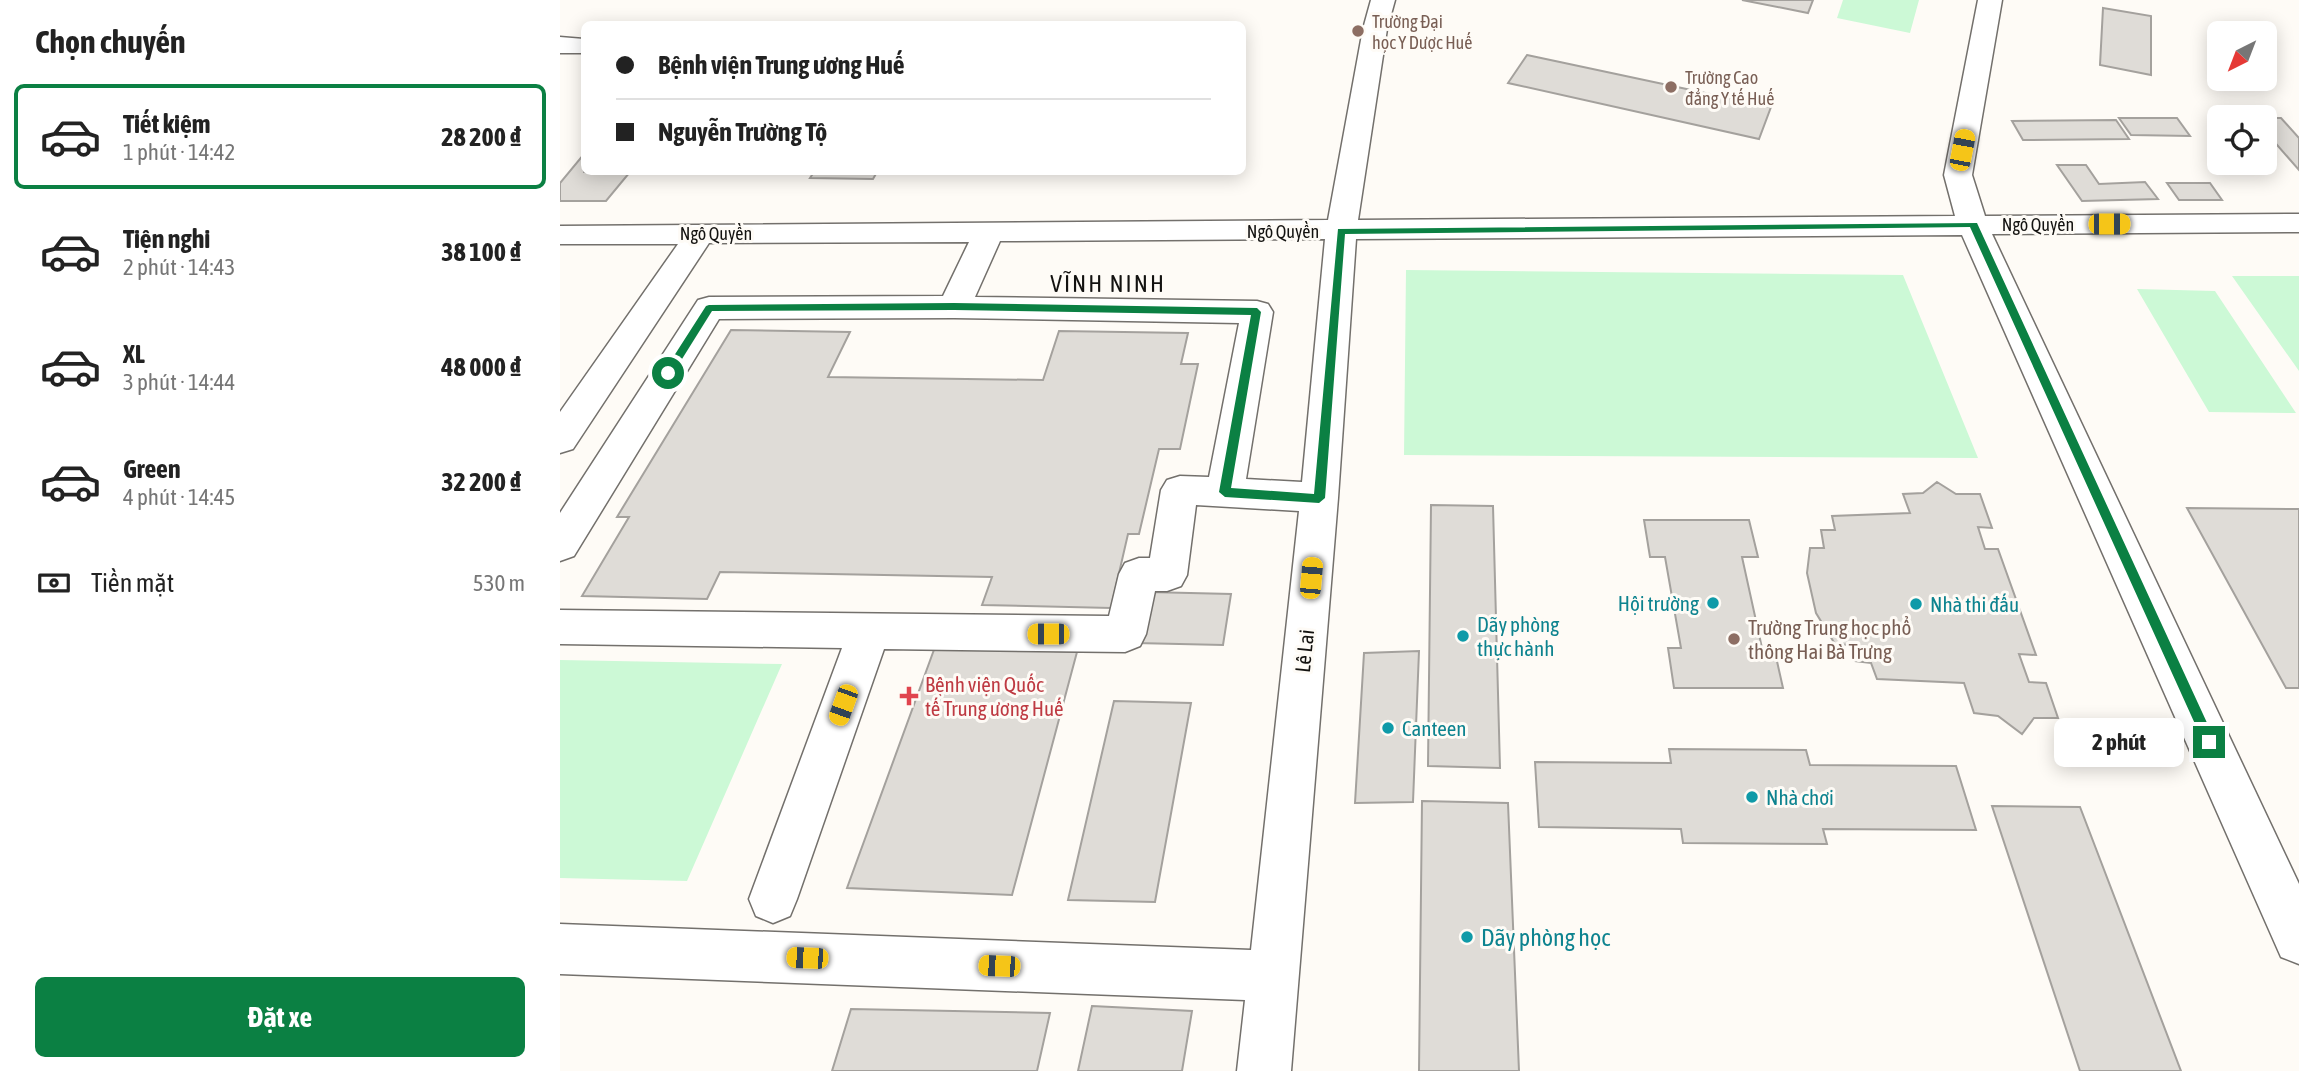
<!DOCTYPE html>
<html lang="vi">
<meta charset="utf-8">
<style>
body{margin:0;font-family:"Asap Condensed",sans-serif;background:#f2f2f2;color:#222;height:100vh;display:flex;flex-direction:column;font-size:26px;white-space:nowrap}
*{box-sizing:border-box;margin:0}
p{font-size:23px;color:#767676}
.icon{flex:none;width:38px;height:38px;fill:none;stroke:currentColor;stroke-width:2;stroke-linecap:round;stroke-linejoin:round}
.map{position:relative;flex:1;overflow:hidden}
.drawer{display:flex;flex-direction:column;background:#fff;width:560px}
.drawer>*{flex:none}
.hud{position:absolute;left:21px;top:21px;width:665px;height:154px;border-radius:10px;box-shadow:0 4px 18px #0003;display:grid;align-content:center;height:154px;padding:0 35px;background:#fff}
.needle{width:46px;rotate:222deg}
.fabs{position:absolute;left:1647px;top:21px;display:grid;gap:14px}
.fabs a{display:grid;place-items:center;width:70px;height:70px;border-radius:10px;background:#fff;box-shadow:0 4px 18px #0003;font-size:35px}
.end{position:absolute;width:32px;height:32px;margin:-16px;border:9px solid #0b8043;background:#fff;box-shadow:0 0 0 4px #fff}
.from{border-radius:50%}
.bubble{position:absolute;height:49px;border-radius:10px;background:#fff;box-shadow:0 4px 18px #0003;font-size:23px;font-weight:700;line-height:49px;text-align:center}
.car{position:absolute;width:21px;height:42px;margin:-21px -10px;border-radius:9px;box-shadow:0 0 5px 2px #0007;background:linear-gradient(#f5c518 24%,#345 0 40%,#f5c518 0 76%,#345 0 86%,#f5c518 0)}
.hud b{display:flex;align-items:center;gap:24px;height:66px;font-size:26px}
.hud b+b{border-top:2px solid #e0e0e0}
.hud i{width:18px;height:18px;background:#222}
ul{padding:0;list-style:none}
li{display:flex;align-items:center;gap:21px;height:105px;margin:0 14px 10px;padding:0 21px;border:4px solid transparent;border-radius:10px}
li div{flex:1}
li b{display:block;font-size:26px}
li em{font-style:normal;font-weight:700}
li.selected{border-color:#0b8043}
li>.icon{width:63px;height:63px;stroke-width:1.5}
h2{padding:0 35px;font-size:32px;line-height:84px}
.pay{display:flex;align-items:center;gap:18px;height:77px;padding:0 35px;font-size:26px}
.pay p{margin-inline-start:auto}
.cta{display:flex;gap:14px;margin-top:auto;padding:14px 35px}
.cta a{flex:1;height:80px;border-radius:10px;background:#0b8043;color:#fff;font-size:28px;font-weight:700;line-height:80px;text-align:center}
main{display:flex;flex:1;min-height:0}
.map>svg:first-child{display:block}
</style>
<main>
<section class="drawer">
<h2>Chọn chuyến</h2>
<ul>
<li class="selected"><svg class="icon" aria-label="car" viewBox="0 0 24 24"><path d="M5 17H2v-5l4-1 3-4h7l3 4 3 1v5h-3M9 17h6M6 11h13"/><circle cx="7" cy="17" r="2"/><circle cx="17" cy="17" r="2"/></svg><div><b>Tiết kiệm</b><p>1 phút · 14:42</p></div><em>28 200 ₫</em></li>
<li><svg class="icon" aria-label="car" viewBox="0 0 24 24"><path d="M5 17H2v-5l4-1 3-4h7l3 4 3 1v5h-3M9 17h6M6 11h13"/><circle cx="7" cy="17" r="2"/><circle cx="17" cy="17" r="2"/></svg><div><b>Tiện nghi</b><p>2 phút · 14:43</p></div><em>38 100 ₫</em></li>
<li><svg class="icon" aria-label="car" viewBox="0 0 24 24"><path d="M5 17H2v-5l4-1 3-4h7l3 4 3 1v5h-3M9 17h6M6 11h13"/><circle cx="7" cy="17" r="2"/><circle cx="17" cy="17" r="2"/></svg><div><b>XL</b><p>3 phút · 14:44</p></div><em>48 000 ₫</em></li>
<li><svg class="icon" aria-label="car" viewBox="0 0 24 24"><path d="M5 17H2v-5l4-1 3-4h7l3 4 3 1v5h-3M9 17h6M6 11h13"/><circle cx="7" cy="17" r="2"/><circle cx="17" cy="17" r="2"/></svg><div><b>Green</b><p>4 phút · 14:45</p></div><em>32 200 ₫</em></li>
</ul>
<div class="pay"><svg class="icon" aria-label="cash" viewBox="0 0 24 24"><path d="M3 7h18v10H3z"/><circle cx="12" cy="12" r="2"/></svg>Tiền mặt<p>530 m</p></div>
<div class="cta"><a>Đặt xe</a></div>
</section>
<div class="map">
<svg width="1739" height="1071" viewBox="0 0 1739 1071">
<rect width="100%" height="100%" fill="#fefbf6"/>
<path fill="#ccf9d6" d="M1283 0H1359L1350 33 1277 18Z
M846 270 1343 275 1418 458 844 455Z
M1672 276H1739V371Z
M1577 289 1655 291 1736 413 1649 412Z
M0 660 222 664 127 881 0 878Z"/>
<path fill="#dfdcd7" stroke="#a4a19d" stroke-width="2" d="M1182 0H1253L1248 13Z
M1543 8 1591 16V75L1540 65Z
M967 55 1211 107 1199 139 948 83Z
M1559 118H1617L1630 136 1571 135Z
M1704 118H1721L1739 138V170L1704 130Z
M1556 120 1569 139 1463 140 1452 121Z
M24 154V172H70L46 201H0V183Z
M1497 165H1526L1539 184 1585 182 1598 199 1522 201Z
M254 172H317L313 179 250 178Z
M1607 183H1650L1662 200H1619Z
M171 330 290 332 268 377 483 380 499 331 628 333 621 364H638L620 449H599L579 534H568L551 608 422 605 432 577 160 572 147 599 22 596 69 517H57Z
M1377 482 1396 494H1420L1432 528 1418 527 1425 549H1438L1476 655 1459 654 1469 682 1486 683 1498 718H1474L1462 734 1438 716 1414 713 1404 683 1317 679 1311 663 1295 661 1290 645 1275 644 1256 613 1247 573 1250 548H1264L1261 530H1275L1272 516 1350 513 1343 494 1363 493Z
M871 505 933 506 940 768 868 766Z
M1627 508 1739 509V688H1726Z
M1084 520H1189L1198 557H1182L1202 648H1214L1223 688H1114L1108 648H1121L1105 557H1090Z
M588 592 671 594 663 645 576 643Z
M375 647 517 652 452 895 287 888Z
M859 651 853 802 795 803 804 653Z
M554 701 631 703 595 902 508 900Z
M1109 749 1246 750 1250 765 1396 766 1416 830 1263 829 1267 844 1123 843 1121 829 979 827 975 762 1111 763Z
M862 801 948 803 959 1071H859Z
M1432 806 1520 807 1621 1071H1520Z
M532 1006 632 1011 622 1071H518Z
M291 1009 490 1013 477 1071H272Z"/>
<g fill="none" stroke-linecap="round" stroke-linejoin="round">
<defs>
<path id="minor" d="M811 0H835L827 29 798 220 1395 216 1384 175 1418 0H1442L1412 175 1425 216 1739 214V232L1432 234 1739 884V964L1721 957 1402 235 796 239 778 498 731 1071H677L685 1000 0 974V924L691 950 739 511 636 505 627 575 621 586 607 591H595L586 634 580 646 565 652 324 649 237 899 230 916 213 923 196 916 189 899 282 648 0 644V610L549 616 559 574 565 563 579 558H590L601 490 607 480 620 476 649 477 679 323 394 318 159 319 14 556 0 561V513L138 300 149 297 383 296 409 242 149 243 13 449 0 453V412L118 244H0V226L768 220 803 29ZM765 239 742 482 686 479 713 312 708 304 697 301 415 297 440 241Z
M0 37 24 39V53H0Z"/>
</defs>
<use href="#minor" stroke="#73706c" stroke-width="3"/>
<use href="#minor" fill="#fff" fill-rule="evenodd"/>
</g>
<path fill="#0b8043" d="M1417 223 1654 738V746H1645L1410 227 785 234 765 498 759 503 665 497 659 492 691 315 394 310 152 311 112 375 103 373 146 306 149 305 394 303 697 308 701 312 671 488 754 494 778 229Z"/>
<g fill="#8d6e63" stroke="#fefbf6" stroke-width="2.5">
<circle cx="798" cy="31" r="7"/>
<circle cx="1111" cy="87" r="7"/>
<circle cx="1174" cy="639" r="7"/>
</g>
<g fill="#0f9aa8" stroke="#fefbf6" stroke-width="2.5">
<circle cx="1153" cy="603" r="7"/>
<circle cx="1356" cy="604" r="7"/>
<circle cx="903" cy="636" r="7"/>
<circle cx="828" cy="728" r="7"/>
<circle cx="1192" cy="797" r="7"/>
<circle cx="907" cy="937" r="7"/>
</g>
<path fill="#e0444e" stroke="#fefbf6" stroke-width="2.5" d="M345.5 685.5h7v7h7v7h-7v7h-7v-7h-7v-7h7z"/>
<g text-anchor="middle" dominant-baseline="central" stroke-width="6" stroke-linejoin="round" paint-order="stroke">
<g font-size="18" fill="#785e54" stroke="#fefbf6" text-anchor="start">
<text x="812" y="21">Trường Đại<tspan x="812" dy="21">học Y Dược Huế</tspan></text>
<text x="1125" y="77">Trường Cao<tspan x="1125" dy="21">đẳng Y tế Huế</tspan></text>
</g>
<g font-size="18" fill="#131210" stroke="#fefbf6">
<text x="1478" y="224">Ngô Quyền</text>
<text x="723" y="231">Ngô Quyền</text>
<text x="156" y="233">Ngô Quyền</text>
</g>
<g font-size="21" fill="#0d838f" stroke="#fefbf6" text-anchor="start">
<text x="1139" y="603" text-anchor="end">Hội trường</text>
<text x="1370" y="604">Nhà thi đấu</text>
<text x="917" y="624">Dãy phòng<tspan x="917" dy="24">thực hành</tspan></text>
<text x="842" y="728">Canteen</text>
<text x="1206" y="797">Nhà chơi</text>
</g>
<g font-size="21" fill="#785e54" stroke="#fefbf6" text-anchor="start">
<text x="1188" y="627">Trường Trung học phổ<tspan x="1188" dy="24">thông Hai Bà Trưng</tspan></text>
</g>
<g font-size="21" fill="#131210" stroke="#fefbf6">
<text transform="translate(744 651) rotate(-84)">Lê Lai</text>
</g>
<g font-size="21" fill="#be3a42" stroke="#fefbf6" text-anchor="start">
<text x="365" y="684">Bệnh viện Quốc<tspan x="365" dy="24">tế Trung ương Huế</tspan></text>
</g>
<g font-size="24" letter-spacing="2" fill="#131210" stroke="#fefbf6">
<text x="548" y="283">VĨNH NINH</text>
</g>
<g font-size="24" fill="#0d838f" stroke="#fefbf6" text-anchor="start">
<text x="921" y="937">Dãy phòng học</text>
</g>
</g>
</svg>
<div class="fabs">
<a><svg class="needle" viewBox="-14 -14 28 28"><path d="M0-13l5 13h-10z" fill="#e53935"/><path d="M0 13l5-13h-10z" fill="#767676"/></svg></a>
<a><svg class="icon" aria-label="locate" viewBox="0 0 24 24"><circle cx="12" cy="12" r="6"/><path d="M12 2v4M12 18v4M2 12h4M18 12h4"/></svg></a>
</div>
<i class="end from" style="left:108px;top:373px"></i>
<i class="end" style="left:1649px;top:742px"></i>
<div class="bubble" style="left:1494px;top:718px;width:130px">2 phút</div>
<i class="car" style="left:1402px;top:150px;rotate:11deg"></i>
<i class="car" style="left:1549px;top:224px;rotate:90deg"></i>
<i class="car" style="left:751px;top:578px;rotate:5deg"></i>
<i class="car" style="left:488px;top:634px;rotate:270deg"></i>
<i class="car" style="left:283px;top:705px;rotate:200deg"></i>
<i class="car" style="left:247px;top:958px;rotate:272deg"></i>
<i class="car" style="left:439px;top:966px;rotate:272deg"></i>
<div class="hud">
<b><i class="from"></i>Bệnh viện Trung ương Huế</b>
<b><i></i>Nguyễn Trường Tộ</b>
</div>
</div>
</main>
